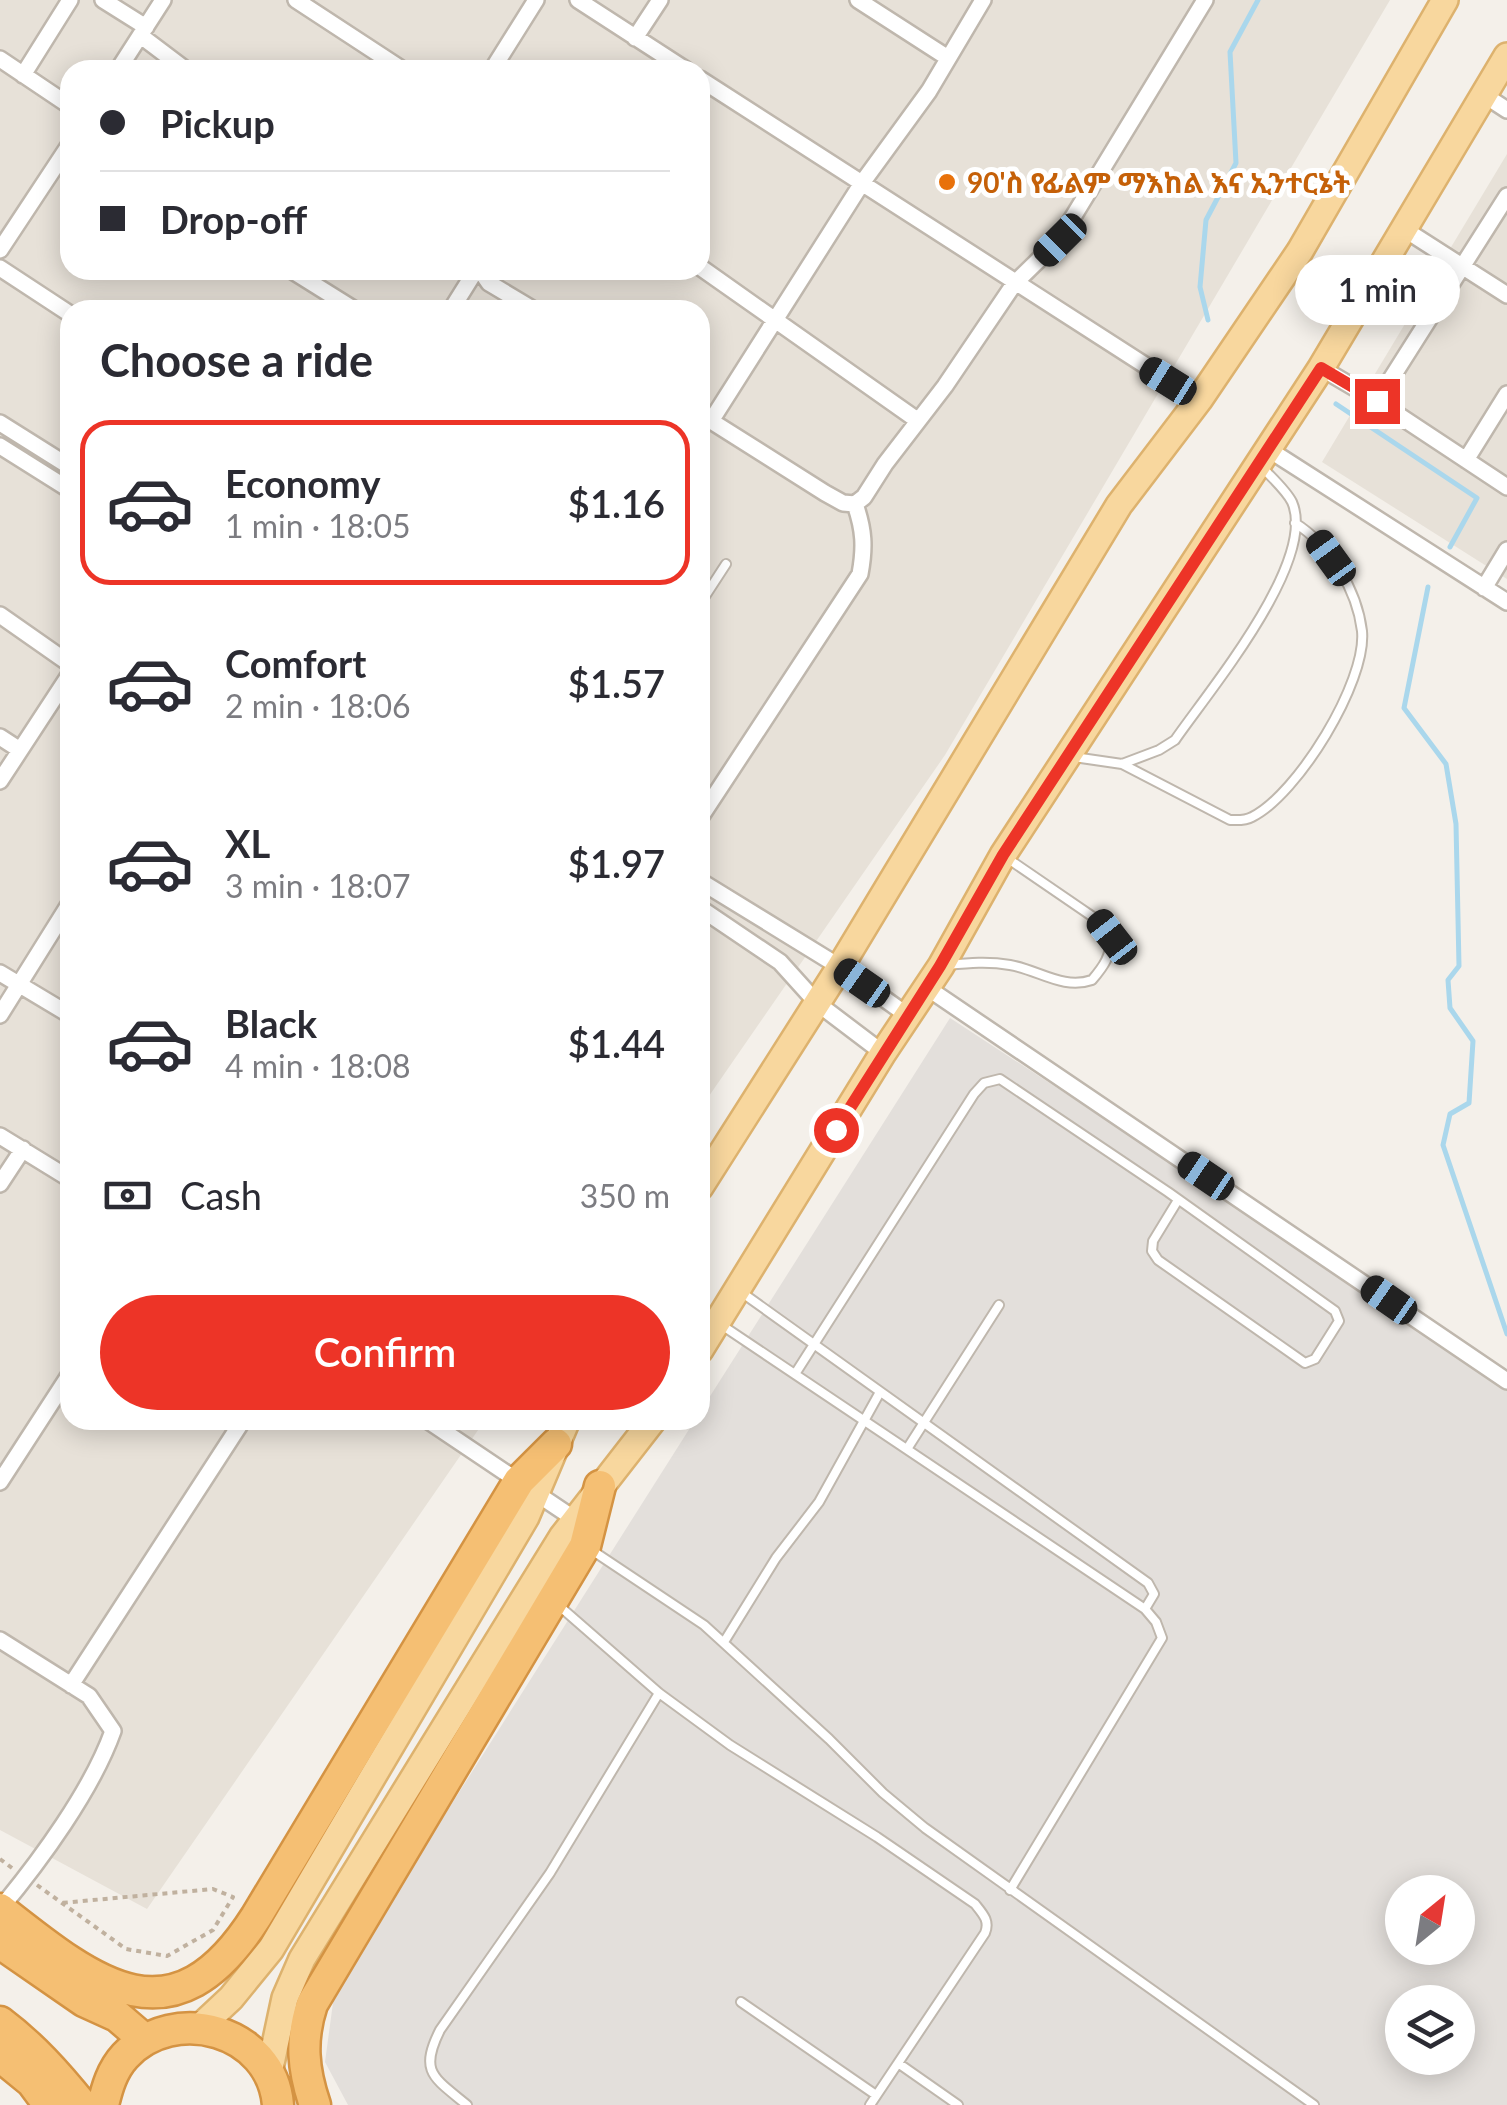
<!DOCTYPE html>
<meta charset="utf-8">
<style>
body{margin:0;font-family:Lato,"Noto Sans Ethiopic",sans-serif;background:#f7f7f7;color:#2b2b33;height:100vh;display:flex;flex-direction:column;font-size:38px;white-space:nowrap}
*{box-sizing:border-box;margin:0}
p{font-size:32px;color:#7c7c81}
.icon{flex:none;width:55px;height:55px;fill:none;stroke:currentColor;stroke-width:2;stroke-linecap:round;stroke-linejoin:round}
.map{position:relative;flex:1;overflow:hidden}
.drawer{position:absolute;left:60px;top:300px;width:650px;height:1130px;display:flex;flex-direction:column;background:#fff;border-radius:30px;box-shadow:0 5px 25px #0003}
.drawer>*{flex:none}
.hud{position:absolute;left:60px;top:60px;width:650px;height:220px;border-radius:30px;box-shadow:0 5px 25px #0003;display:grid;align-content:center;height:220px;padding:0 40px;background:#fff}
.needle{width:65px;rotate:30deg}
.tools{position:absolute;left:1385px;top:1875px;display:grid;gap:20px}
.tools a{display:grid;place-items:center;width:90px;height:90px;border-radius:50%;background:#fff;box-shadow:0 5px 25px #0003;font-size:50px}
.end{position:absolute;width:45px;height:45px;margin:-22px;border:12px solid #ed3427;background:#fff;box-shadow:0 0 0 5px #fff}
.from{border-radius:50%}
.bubble{position:absolute;height:70px;border-radius:35px;background:#fff;box-shadow:0 5px 25px #0003;font-size:32px;font-weight:600;line-height:70px;text-align:center}
.car{position:absolute;width:30px;height:60px;margin:-30px -15px;border-radius:12px;box-shadow:0 0 8px 2px #0007;background:linear-gradient(#222 24%,#8ab4d8 0 40%,#222 0 76%,#8ab4d8 0 86%,#222 0)}
.hud b{display:flex;align-items:center;gap:35px;height:95px;font-size:38px}
.hud b+b{border-top:2px solid #e1e1e2}
.hud i{width:25px;height:25px;background:#2b2b33}
ul{padding:0;list-style:none}
li{display:flex;align-items:center;gap:30px;height:165px;margin:0 20px 15px;padding:0 20px;border:5px solid transparent;border-radius:30px}
li div{flex:1}
li b{display:block;font-size:38px}
li em{font-style:normal;font-weight:600}
li.selected{border-color:#ed3427}
li>.icon{width:90px;height:90px;stroke-width:1.5}
h2{padding:0 40px;font-size:45px;line-height:120px}
.pay{display:flex;align-items:center;gap:25px;height:110px;padding:0 40px;font-size:38px}
.pay p{margin-inline-start:auto}
.button{display:flex;gap:20px;margin-top:auto;padding:20px 40px}
.button a{flex:1;height:115px;border-radius:60px;background:#ed3427;color:#fff;font-size:40px;font-weight:600;line-height:115px;text-align:center}
.map>svg:first-child{display:block}
</style>
<div class="map">
<svg width="1507" height="2105" viewBox="0 0 1507 2105">
<rect width="100%" height="100%" fill="#f4f0ea"/>
<path fill="#e7e1d8" fill-rule="evenodd" d="M0 0H1390L945 755 700 1109V310H70V1420H485L147 1909 0 1830ZM70 70H700V270H70Z
M1507 154V579L1322 462Z"/>
<path fill="#e3dfdb" fill-rule="evenodd" d="M950 1018 1377 1297 1507 1389V2105H348L325 2062 335 1988 695 1420H700V1412ZM1402 1892H1458V1948H1402ZM1402 2002H1458V2058H1402Z"/>
<g fill="none" stroke-linecap="round" stroke-linejoin="round">
<path stroke="#aad7ec" stroke-width="5" d="M1208 320 1200 287 1206 220 1236 163 1230 52 1258 0
M1336 404 1477 498 1450 547
M1428 587 1404 708 1446 764 1456 824 1459 966 1448 980 1450 1008 1473 1041 1469 1103 1450 1114 1443 1145 1507 1334"/>
<defs>
<path id="lane" d="M700 604 726 564
M1074 757 1122 764 1159 750 1175 740C1208 692 1318 561 1292 502 1286 490 1271 477 1262 467
M1122 764 1230 820C1237 820 1245 821 1252 817 1297 795 1367 682 1362 631 1357 590 1330 545 1295 523
M947 965C968 963 988 961 1010 965 1039 970 1063 990 1092 980 1104 966 1111 956 1111 937L1099 921 1007 858
M741 1292 1148 1583 1154 1594 1145 1609
M720 1324 1145 1609 1156 1622 1162 1638 1010 1890
M795 1374 974 1094 984 1083 1000 1079 1168 1192 1335 1311 1339 1321 1315 1359 1305 1363 1158 1260 1152 1251 1153 1241 1178 1200
M907 1449 999 1305
M590 1549 704 1625 829 1739 883 1793 925 1828 1314 2105
M557 1604 659 1693 730 1745 877 1837 975 1904C983 1914 990 1921 985 1933L870 2105
M724 1642 776 1558 819 1502 880 1392
M741 2002 876 2095
M898 2063 958 2105
M467 2105C433 2077 419 2072 440 2030L550 1873 659 1693"/>
<path id="street" d="M103 0 146 27
M296 0 403 70
M578 0 686 70
M858 0 948 58
M141 36 186 70
M635 38 660 0
M0 59 70 106
M118 70 163 0
M492 70 536 0
M23 75 70 0
M700 79 1199 400
M1484 95 1507 110
M1404 229 1507 295
M0 250 70 144
M700 267 917 420
M0 268 70 314
M291 270 355 310
M480 270 489 283 534 310
M451 310 476 270
M1321 368 1377 401 1507 487
M1377 401 1507 196
M700 414 825 493 843 503 855 504
M711 421 862 183 929 91 983 0
M0 423 70 467
M0 446 70 490
M1268 449 1507 602
M1466 460 1507 394
M855 504 864 497 885 464 945 386 1014 284 1059 240 1205 0
M1484 588 1507 550
M0 615 70 664
M0 737 20 750
M0 781 70 674
M700 818 860 574C865 547 864 530 855 504
M700 881 840 967 907 1015
M700 908 780 962 817 1003 883 1053
M0 973 70 1015
M926 987 1507 1381
M0 1015 70 903
M0 1136 70 1179
M0 1184 23 1149
M427 1420 582 1524
M0 1482 70 1374
M0 1640 89 1696 113 1731C92 1790 40 1861 0 1909
M71 1685 243 1420"/>
<path id="primary" d="M700 1187 840 967 1119 505 1199 400 1300 251 1445 0
M700 1350 883 1053 941 966 1003 855 1321 368 1507 56
M200 2027 231 1998 271 1949 526 1517 567 1420
M269 2073 285 1998 302 1959 562 1537 653 1420"/>
<path id="highway" d="M0 1909C96 1985 173 2047 256 1917L519 1481 556 1444
M0 1943 84 2001 117 2016 145 2040
M0 2022C32 2046 57 2074 82 2105
M0 2056 32 2082 49 2105
M103 2105C107 2088 112 2070 125 2056 174 2003 272 2030 278 2105
M315 2105C303 2070 300 2040 312 2004L585 1546 600 1486"/>
</defs>
<use href="#lane" stroke="#bfb7ad" stroke-width="12"/>
<use href="#street" stroke="#bfb7ad" stroke-width="20"/>
<use href="#primary" stroke="#ddb26e" stroke-width="30"/>
<use href="#highway" stroke="#d49343" stroke-width="35"/>
<path stroke="#c0b19f" stroke-width="4" stroke-dasharray="5 5" stroke-linecap="butt" d="M0 1859 12 1868
M37 1885 126 1949 167 1956 213 1930 233 1897 213 1889 61 1903"/>
<use href="#lane" stroke="#fff" stroke-width="8"/>
<use href="#street" stroke="#fff" stroke-width="15"/>
<use href="#primary" stroke="#f8d79e" stroke-width="25"/>
<use href="#highway" stroke="#f5bf73" stroke-width="30"/>
</g>
<g fill="none" stroke-linecap="round" stroke-linejoin="round">
<path stroke="#ed3427" stroke-width="12" d="M836 1130 940 966 1003 855 1321 368 1377 401"/>
</g>
<circle fill="#e8710a" stroke="#fff" stroke-width="4" cx="947" cy="182" r="10"/>
<g text-anchor="middle" dominant-baseline="central" stroke-width="10" stroke-linejoin="round" paint-order="stroke">
<g font-size="28" font-weight="bold" fill="#c56008" stroke="#fff" text-anchor="start">
<text x="967" y="182">90'ስ የፊልም ማእከል እና ኢንተርኔት</text>
</g>
</g>
</svg>
<div class="tools">
<a><svg class="needle" viewBox="-14 -14 28 28"><path d="M0-13l5 13h-10z" fill="#e53935"/><path d="M0 13l5-13h-10z" fill="#7c7c81"/></svg></a>
<a><svg class="icon" aria-label="layers" viewBox="0 0 24 24"><path d="M12 4l9 5-9 5-9-5zM3 14l9 5 9-5"/></svg></a>
</div>
<i class="end from" style="left:836px;top:1130px"></i>
<i class="end" style="left:1377px;top:401px"></i>
<div class="bubble" style="left:1295px;top:255px;width:165px">1 min</div>
<i class="car" style="left:1060px;top:240px;rotate:225deg"></i>
<i class="car" style="left:1168px;top:381px;rotate:302deg"></i>
<i class="car" style="left:1331px;top:558px;rotate:324deg"></i>
<i class="car" style="left:1112px;top:937px;rotate:322deg"></i>
<i class="car" style="left:862px;top:983px;rotate:305deg"></i>
<i class="car" style="left:1206px;top:1176px;rotate:304deg"></i>
<i class="car" style="left:1389px;top:1300px;rotate:305deg"></i>
<div class="hud">
<b><i class="from"></i>Pickup</b>
<b><i></i>Drop-off</b>
</div>
<section class="drawer">
<h2>Choose a ride</h2>
<ul>
<li class="selected"><svg class="icon" aria-label="car" viewBox="0 0 24 24"><path d="M5 17H2v-5l4-1 3-4h7l3 4 3 1v5h-3M9 17h6M6 11h13"/><circle cx="7" cy="17" r="2"/><circle cx="17" cy="17" r="2"/></svg><div><b>Economy</b><p>1 min · 18:05</p></div><em>$1.16</em></li>
<li><svg class="icon" aria-label="car" viewBox="0 0 24 24"><path d="M5 17H2v-5l4-1 3-4h7l3 4 3 1v5h-3M9 17h6M6 11h13"/><circle cx="7" cy="17" r="2"/><circle cx="17" cy="17" r="2"/></svg><div><b>Comfort</b><p>2 min · 18:06</p></div><em>$1.57</em></li>
<li><svg class="icon" aria-label="car" viewBox="0 0 24 24"><path d="M5 17H2v-5l4-1 3-4h7l3 4 3 1v5h-3M9 17h6M6 11h13"/><circle cx="7" cy="17" r="2"/><circle cx="17" cy="17" r="2"/></svg><div><b>XL</b><p>3 min · 18:07</p></div><em>$1.97</em></li>
<li><svg class="icon" aria-label="car" viewBox="0 0 24 24"><path d="M5 17H2v-5l4-1 3-4h7l3 4 3 1v5h-3M9 17h6M6 11h13"/><circle cx="7" cy="17" r="2"/><circle cx="17" cy="17" r="2"/></svg><div><b>Black</b><p>4 min · 18:08</p></div><em>$1.44</em></li>
</ul>
<div class="pay"><svg class="icon" aria-label="cash" viewBox="0 0 24 24"><path d="M3 7h18v10H3z"/><circle cx="12" cy="12" r="2"/></svg>Cash<p>350 m</p></div>
<div class="button"><a>Confirm</a></div>
</section>
</div>
